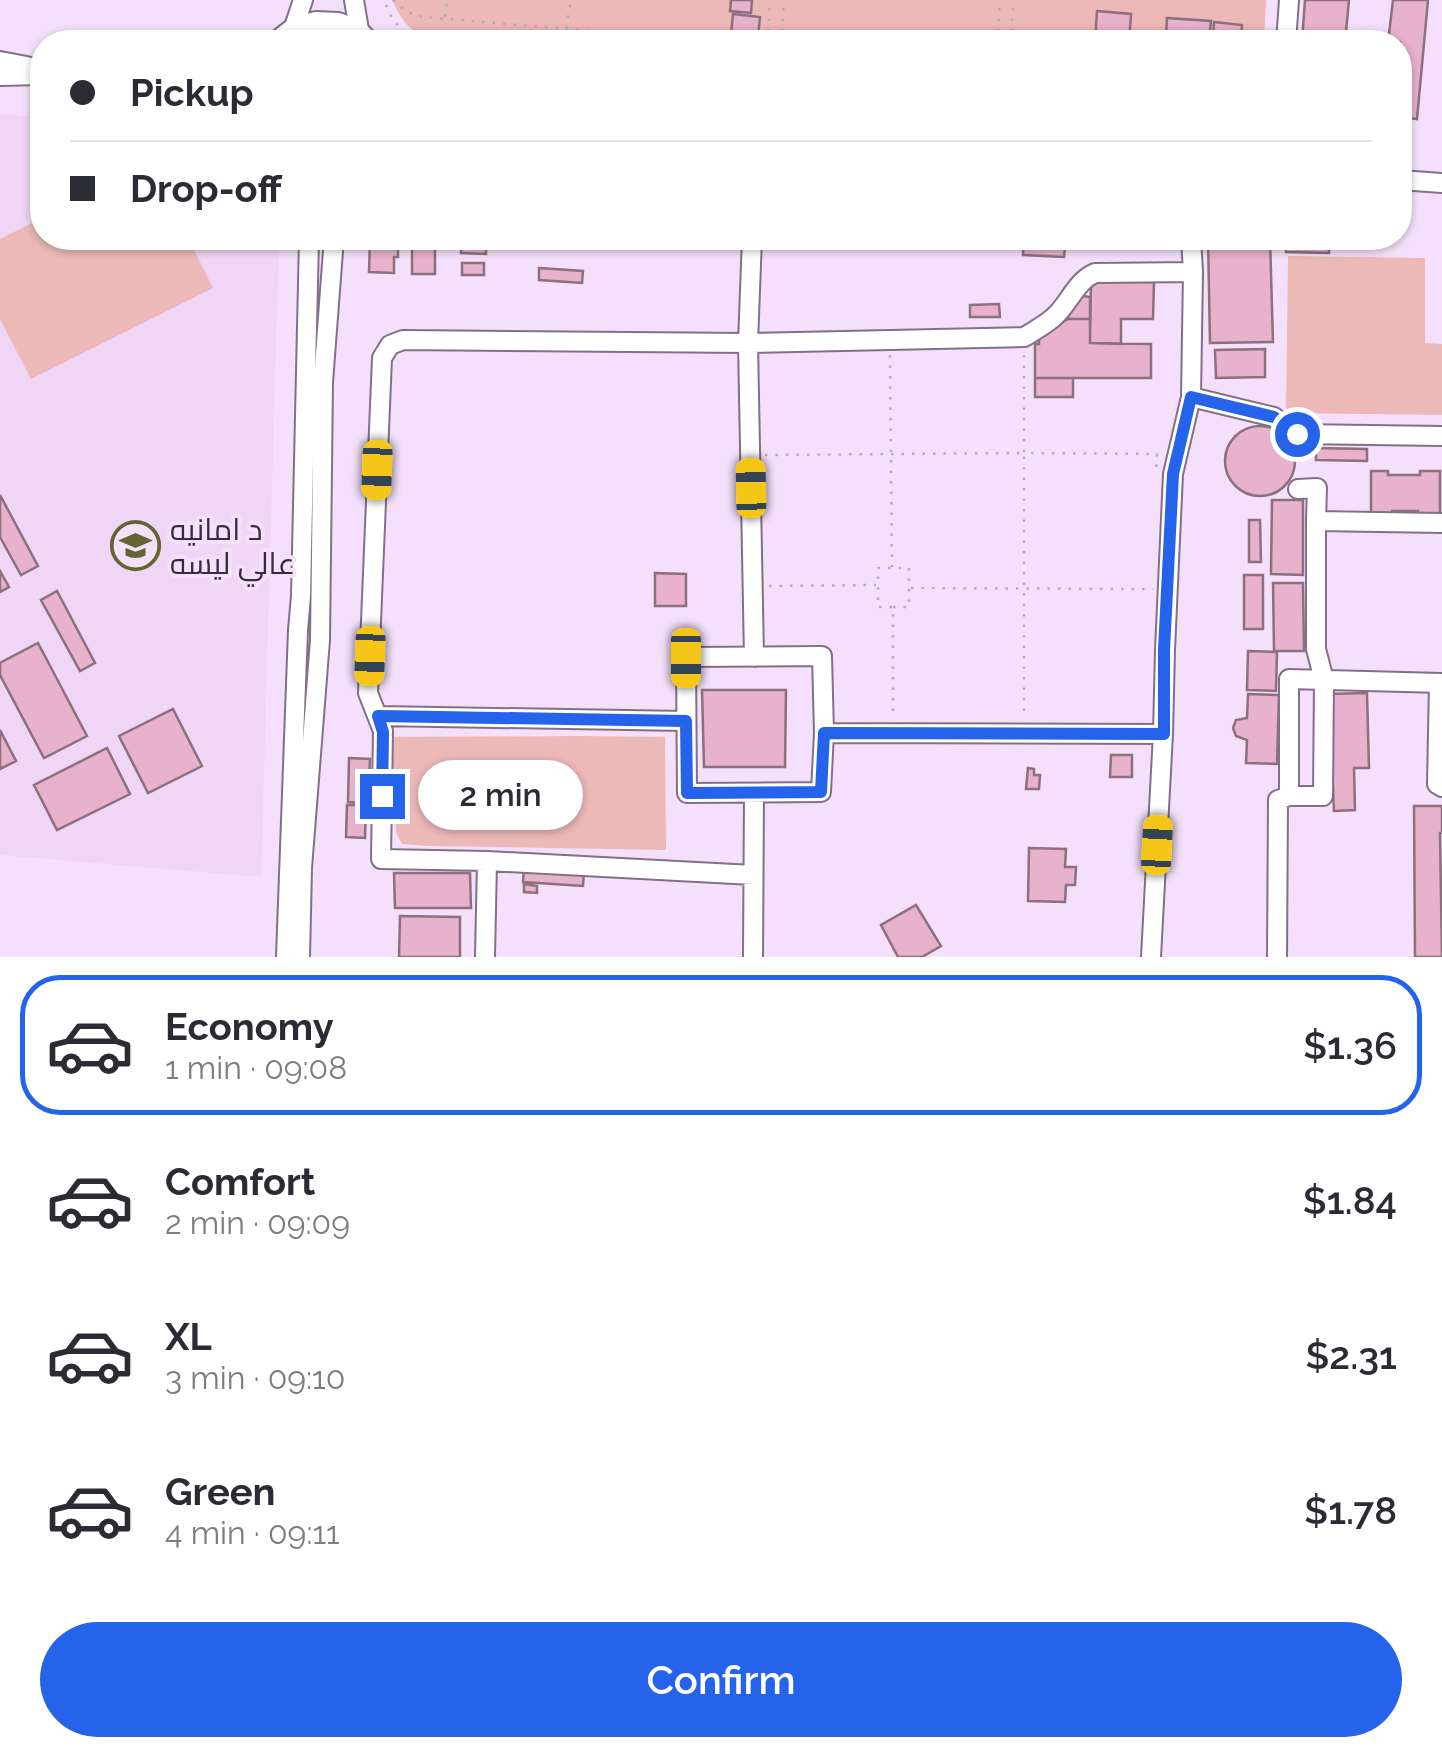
<!DOCTYPE html>
<meta charset="utf-8">
<style>
body{margin:0;font-family:Raleway,Cairo,sans-serif;background:#f7f7f7;color:#2b2b33;height:100vh;display:flex;flex-direction:column;font-size:38px;white-space:nowrap}
*{box-sizing:border-box;margin:0}
p{font-size:32px;color:#7c7c81}
.icon{flex:none;width:55px;height:55px;fill:none;stroke:currentColor;stroke-width:2;stroke-linecap:round;stroke-linejoin:round}
.map{position:relative;height:957px;overflow:hidden}
.panel{display:flex;flex-direction:column;background:#fff;flex:1}
.panel>*{flex:none}
.top-card{position:absolute;left:30px;top:30px;width:1382px;height:220px;border-radius:40px;box-shadow:0 2px 8px #0004;display:grid;align-content:center;height:220px;padding:0 40px;background:#fff}
.end{position:absolute;width:45px;height:45px;margin:-22px;border:12px solid #2563eb;background:#fff;box-shadow:0 0 0 5px #fff}
.from{border-radius:50%}
.bubble{position:absolute;height:70px;border-radius:35px;background:#fff;box-shadow:0 2px 8px #0004;font-size:32px;font-weight:600;line-height:70px;text-align:center}
.car{position:absolute;width:30px;height:60px;margin:-30px -15px;border-radius:12px;box-shadow:0 0 8px 2px #0007;background:linear-gradient(#f5c518 24%,#345 0 40%,#f5c518 0 76%,#345 0 86%,#f5c518 0)}
.top-card b{display:flex;align-items:center;gap:35px;height:95px;font-size:38px}
.top-card b+b{border-top:2px solid #e1e1e2}
.top-card i{width:25px;height:25px;background:#2b2b33}
ul{padding:18px 0 0;list-style:none}
li{display:flex;align-items:center;gap:30px;height:140px;margin:0 20px 15px;padding:0 20px;border:5px solid transparent;border-radius:40px}
li div{flex:1}
li b{display:block;font-size:38px}
li em{font-style:normal;font-weight:600}
li.active{border-color:#2563eb}
li>.icon{width:90px;height:90px;stroke-width:1.5}
.primary-button{display:flex;gap:20px;margin-top:auto;padding:20px 40px}
.primary-button a{flex:1;height:115px;border-radius:60px;background:#2563eb;color:#fff;font-size:40px;font-weight:600;line-height:115px;text-align:center}
.map>svg:first-child{display:block}
</style>
<div class="map">
<svg width="1442" height="957" viewBox="0 0 1442 957">
<rect width="100%" height="100%" fill="#f4e0fa"/>
<path fill="#efd6f7" d="M0 114 42 117V238H279L261 877 0 855Z"/>
<path fill="#ecb8b8" d="M392 0H1266L1264 42H435C411 33 403 23 392 0Z
M42 218V238H188L213 288 31 379 0 319V239Z
M1288 256 1425 258V343L1442 344V415L1286 413Z
M579 736 665 737 666 850 429 846 402 844 396 833 392 737Z"/>
<path fill="#e8b1cc" stroke="#8c707d" stroke-width="2.5" d="M731 0H752L751 13 730 11Z
M1305 0H1349L1345 42H1302Z
M1393 0H1428L1417 119 1400 117V42H1388Z
M1097 11 1131 14 1129 42H1095Z
M733 14 760 17 758 37 731 34Z
M1167 18 1211 21 1209 40 1166 37Z
M1214 22 1242 25 1241 42 1213 40Z
M370 238H398V257H394V273L369 272Z
M412 238H435V274H412Z
M461 238H486V254L461 253Z
M505 238H536V242L505 240Z
M1024 238H1066L1064 257 1023 255Z
M1208 238H1270L1273 342 1210 343Z
M1286 238H1329V253L1286 252Z
M462 263H484V275H462Z
M539 268 583 271 582 283 539 280Z
M1091 282H1154L1153 319H1121V344L1090 343Z
M1083 296 1090 297V319H1068V309Z
M999 304 1000 317H970V305Z
M1068 319H1090V343L1151 344V378H1035V344H1039V333Z
M1265 349V377L1216 378 1215 350Z
M1035 378H1073V397H1035Z
M1225 461a35 35 0 1 1 70 0a35 35 0 1 1-70 0Z
M1316 448 1367 449V461L1316 460Z
M1371 471H1388V475H1420V471H1440V515H1418V511H1392V516L1371 515Z
M0 495 38 566 21 575 0 537Z
M1272 500H1303V575L1271 574Z
M1249 520H1260L1261 562H1249Z
M0 571 9 587 0 592Z
M655 573 686 574V606H655Z
M1244 575H1263V629H1244Z
M1273 583H1303L1304 651H1274Z
M57 591 95 663 80 671 41 600Z
M38 643 87 736 44 758 0 675V663Z
M1248 651 1277 652 1276 691 1247 690Z
M702 690H786L785 767H704Z
M1367 693 1369 768H1354L1355 810 1334 811 1329 694Z
M1248 694 1279 695 1277 764 1246 763 1247 740 1236 736 1233 728 1236 720 1247 718Z
M173 709 202 766 148 793 119 736Z
M0 730 16 761 0 769Z
M107 748 130 794 57 830 34 785Z
M1111 755H1132V777H1110Z
M349 758 370 759 368 803 348 802Z
M1028 768 1034 769V775H1040L1039 789H1026Z
M347 805H366L365 838 346 837Z
M1414 806H1442V833H1440L1442 957H1415Z
M1029 848 1066 849 1065 867H1076L1075 885H1066L1065 902 1028 901Z
M524 869 584 872 583 886 523 882Z
M394 873H470L471 908H395Z
M524 884 537 886V893L524 892Z
M916 905 941 946 922 957H898L881 925Z
M400 916 460 917V957H399Z"/>
<g fill="none" stroke-linecap="round" stroke-linejoin="round">
<defs>
<path id="minor" d="M354 0 359 30
M294 27 303 0
M275 42 294 27 316 21 338 22 359 30 370 42
M1286 42 1289 0
M0 61 42 69
M0 76 42 75
M1400 180 1442 183
M752 238 748 343 754 657
M1191 397 1274 417 1297 434 1442 436
M1298 489 1317 488 1316 521
M822 656 824 733 821 792 687 793 686 657Z
M1439 683 1437 784 1442 787
M378 716 686 721
M824 733 1163 734
M1289 796H1323L1324 680 1316 649V521L1442 523
M487 861 753 875
M286 957 298 630 301 596 309 238
M300 957 302 868 320 640 323 382 334 238
M485 957 487 861 381 859 383 731 368 693 382 358 390 345 403 340 748 343 1024 337C1034 331 1045 325 1054 317 1069 304 1076 281 1095 273L1193 272
M753 957 754 793
M1151 957 1163 734 1165 650 1173 474 1191 397 1193 272 1191 238
M1277 957 1278 800 1289 796V679L1442 683"/>
</defs>
<use href="#minor" stroke="#827088" stroke-width="22"/>
<path stroke="#b9a9be" stroke-width="2.5" stroke-dasharray="2.5 8" stroke-linecap="butt" d="M393 0 407 12 423 17 724 42
M386 5 391 16 409 42
M445 17 447 0
M566 28 571 0
M768 42 770 0
M781 42 784 0
M997 42 1000 0
M1011 42 1013 0
M890 355 892 567
M1024 355V453L1157 454 1156 470
M765 455 1024 453V716
M769 586 876 585
M911 588 1153 589
M893 607H909V568H878V607H893V715"/>
<use href="#minor" stroke="#fff" stroke-width="18"/>
</g>
<g fill="none" stroke-linecap="round" stroke-linejoin="round">
<path stroke="#2563eb" stroke-width="12" d="M382 796 383 732 378 716 686 721 687 793 821 792 824 733 1164 734V650L1173 474 1191 397 1274 417 1297 434"/>
</g>
<defs>
<symbol id="school-ring" viewBox="-11 -11 22 22"><circle r="9.5" fill="#f4e0fa" stroke="#636431" stroke-width="1.5"/><path d="M0-5L7-2L0 1L-7-2ZM-4 1L0 2.5L4 1V4Q0 6-4 4Z" fill="#636431"/></symbol>
</defs>
<g fill-rule="evenodd">
<use href="#school-ring" x="108" y="518" width="55" height="55"/>
</g>
<g text-anchor="middle" dominant-baseline="central" stroke-width="8" stroke-linejoin="round" paint-order="stroke">
<g font-size="30" fill="#342d37" stroke="#f4e0fa" text-anchor="start">
<text x="170" y="529">د امانیه<tspan x="170" dy="34">عالي لیسه</tspan></text>
</g>
</g>
</svg>
<i class="end from" style="left:1297px;top:434px"></i>
<i class="end" style="left:382px;top:796px"></i>
<div class="bubble" style="left:418px;top:760px;width:165px">2 min</div>
<i class="car" style="left:377px;top:470px;rotate:182deg"></i>
<i class="car" style="left:751px;top:488px;rotate:359deg"></i>
<i class="car" style="left:370px;top:656px;rotate:182deg"></i>
<i class="car" style="left:686px;top:658px;rotate:180deg"></i>
<i class="car" style="left:1157px;top:845px;rotate:3deg"></i>
<div class="top-card">
<b><i class="from"></i>Pickup</b>
<b><i></i>Drop-off</b>
</div>
</div>
<section class="panel">
<ul>
<li class="active"><svg class="icon" aria-label="car" viewBox="0 0 24 24"><path d="M5 17H2v-5l4-1 3-4h7l3 4 3 1v5h-3M9 17h6M6 11h13"/><circle cx="7" cy="17" r="2"/><circle cx="17" cy="17" r="2"/></svg><div><b>Economy</b><p>1 min · 09:08</p></div><em>$1.36</em></li>
<li><svg class="icon" aria-label="car" viewBox="0 0 24 24"><path d="M5 17H2v-5l4-1 3-4h7l3 4 3 1v5h-3M9 17h6M6 11h13"/><circle cx="7" cy="17" r="2"/><circle cx="17" cy="17" r="2"/></svg><div><b>Comfort</b><p>2 min · 09:09</p></div><em>$1.84</em></li>
<li><svg class="icon" aria-label="car" viewBox="0 0 24 24"><path d="M5 17H2v-5l4-1 3-4h7l3 4 3 1v5h-3M9 17h6M6 11h13"/><circle cx="7" cy="17" r="2"/><circle cx="17" cy="17" r="2"/></svg><div><b>XL</b><p>3 min · 09:10</p></div><em>$2.31</em></li>
<li><svg class="icon" aria-label="car" viewBox="0 0 24 24"><path d="M5 17H2v-5l4-1 3-4h7l3 4 3 1v5h-3M9 17h6M6 11h13"/><circle cx="7" cy="17" r="2"/><circle cx="17" cy="17" r="2"/></svg><div><b>Green</b><p>4 min · 09:11</p></div><em>$1.78</em></li>
</ul>
<div class="primary-button"><a>Confirm</a></div>
</section>
